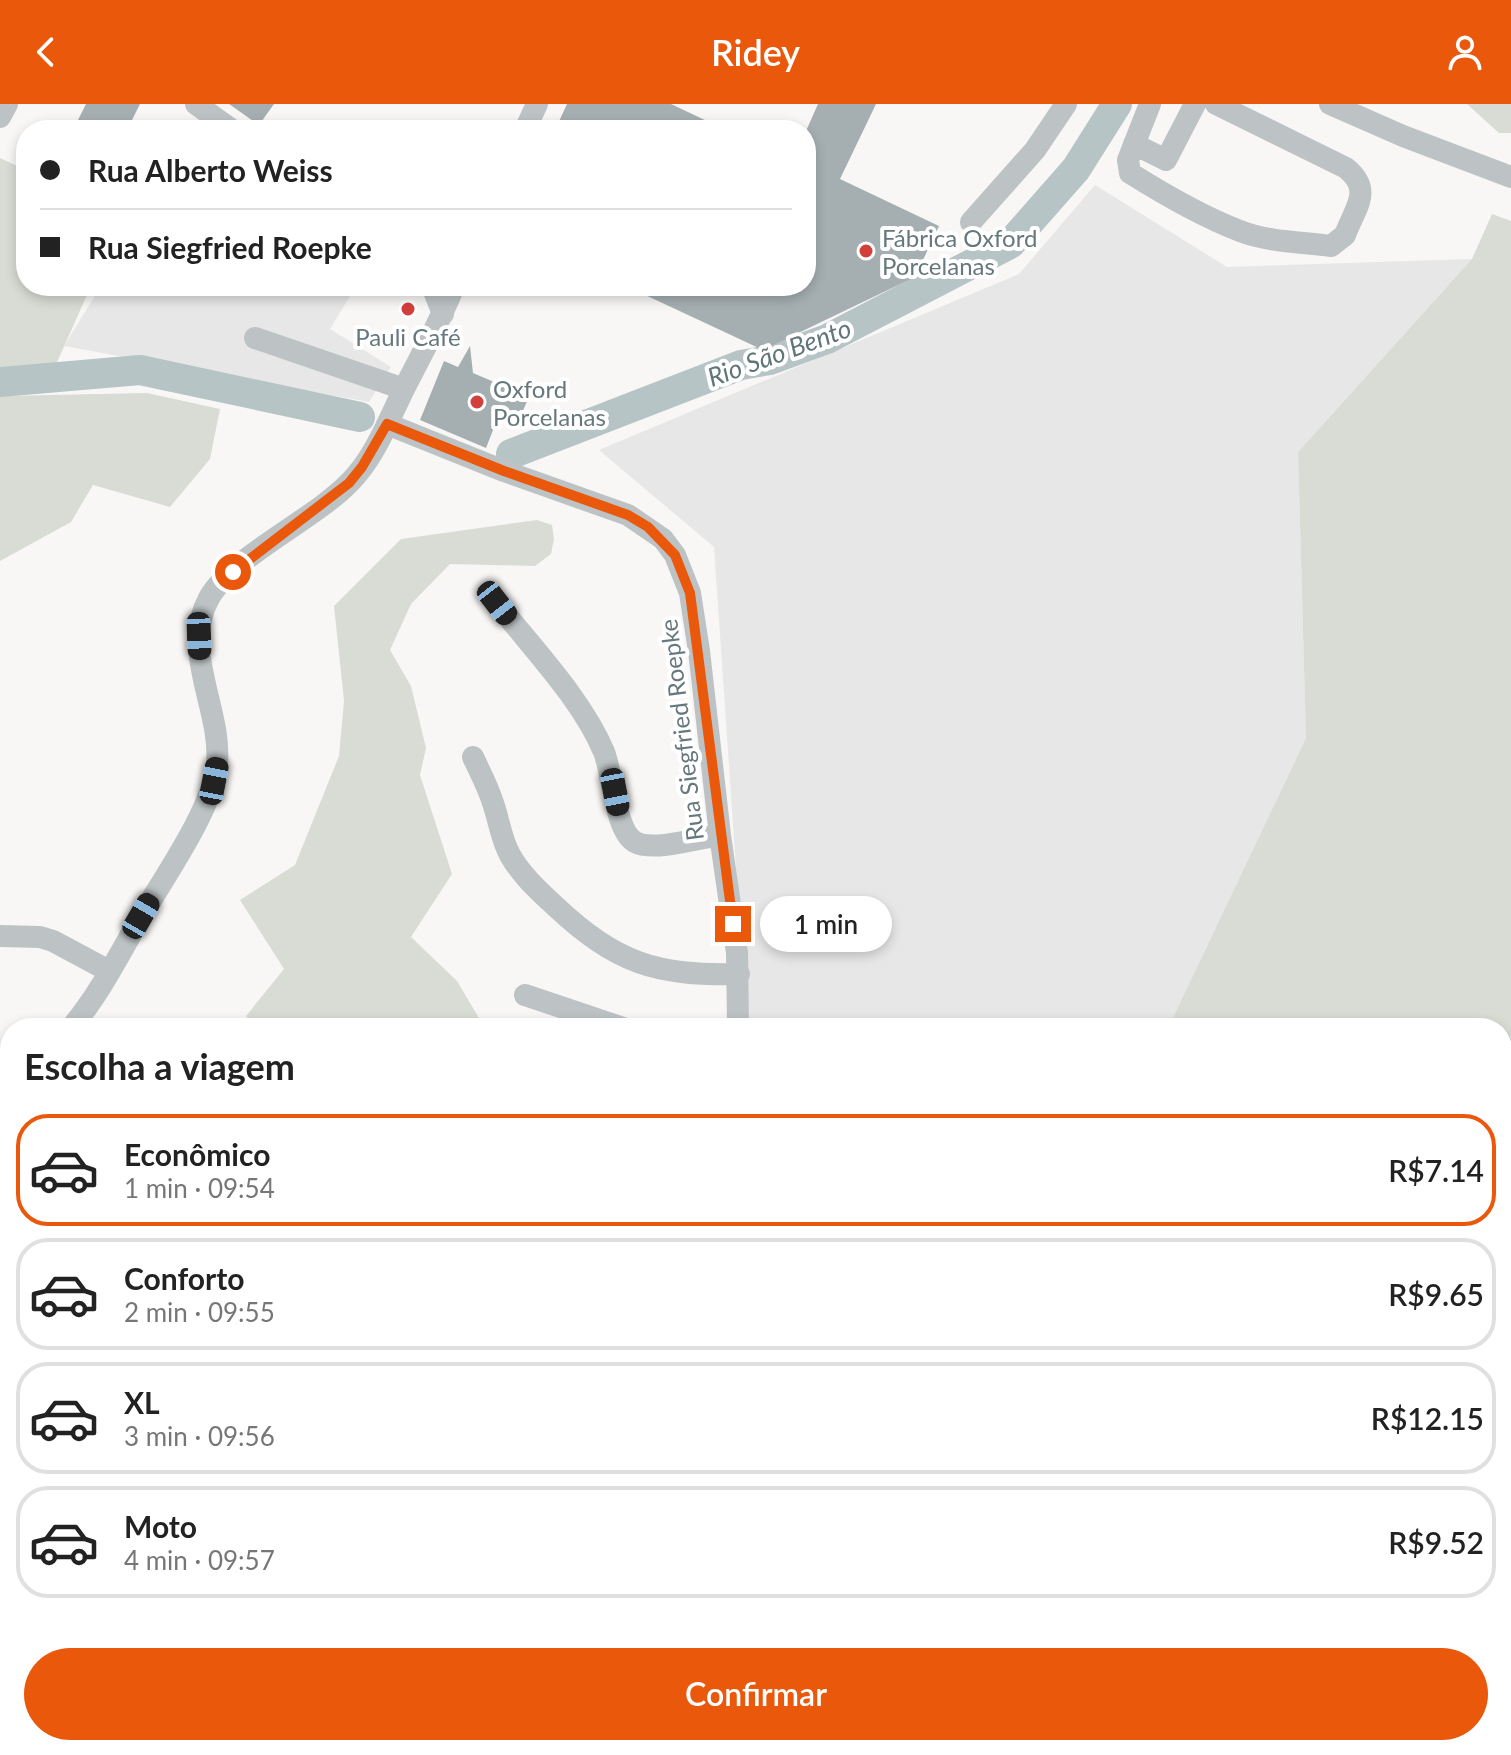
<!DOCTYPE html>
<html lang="pt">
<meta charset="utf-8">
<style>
body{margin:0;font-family:Lato,sans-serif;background:#f6f6f6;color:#222;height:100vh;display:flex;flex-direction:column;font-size:30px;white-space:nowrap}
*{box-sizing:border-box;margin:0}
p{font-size:26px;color:#767676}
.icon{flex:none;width:44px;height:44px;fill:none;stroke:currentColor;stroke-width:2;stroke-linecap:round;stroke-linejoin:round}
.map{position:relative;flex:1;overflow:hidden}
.side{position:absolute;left:0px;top:914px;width:1512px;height:738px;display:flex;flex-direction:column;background:#fff;border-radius:32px 32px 0 0;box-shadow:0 4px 12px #0003}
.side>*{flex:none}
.banner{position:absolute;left:16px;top:16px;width:800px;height:176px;border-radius:32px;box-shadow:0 4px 12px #0003;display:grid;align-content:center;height:176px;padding:0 24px;background:#fff}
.end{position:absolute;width:36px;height:36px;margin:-18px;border:10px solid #ea580c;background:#fff;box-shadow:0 0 0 4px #fff}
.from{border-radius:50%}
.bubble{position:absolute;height:56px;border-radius:28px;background:#fff;box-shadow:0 4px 12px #0003;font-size:26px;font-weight:600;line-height:56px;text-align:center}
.car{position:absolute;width:24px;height:48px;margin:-24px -12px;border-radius:10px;box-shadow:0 0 6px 2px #0007;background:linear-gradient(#222 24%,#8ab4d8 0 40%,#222 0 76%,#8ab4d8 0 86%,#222 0)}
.banner b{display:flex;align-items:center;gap:28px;height:76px;font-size:30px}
.banner b+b{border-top:2px solid #e0e0e0}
.banner i{width:20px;height:20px;background:#222}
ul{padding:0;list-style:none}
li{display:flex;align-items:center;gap:24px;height:112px;margin:0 16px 12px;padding:0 8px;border:4px solid #e0e0e0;border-radius:32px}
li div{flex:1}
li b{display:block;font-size:30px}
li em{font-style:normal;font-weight:600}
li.active{border-color:#ea580c}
li>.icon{width:72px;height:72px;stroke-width:1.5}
h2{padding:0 24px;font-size:36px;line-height:96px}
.cta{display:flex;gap:16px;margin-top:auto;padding:16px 24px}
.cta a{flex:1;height:92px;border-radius:48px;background:#ea580c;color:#fff;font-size:32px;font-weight:600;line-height:92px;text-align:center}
header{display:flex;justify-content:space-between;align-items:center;height:104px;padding:0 24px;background:#ea580c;color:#fff;font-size:36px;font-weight:600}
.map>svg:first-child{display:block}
</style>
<header><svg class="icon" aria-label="back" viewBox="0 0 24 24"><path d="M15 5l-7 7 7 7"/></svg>Ridey<svg class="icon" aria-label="person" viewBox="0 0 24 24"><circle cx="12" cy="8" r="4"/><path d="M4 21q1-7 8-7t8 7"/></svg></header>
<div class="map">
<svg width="1511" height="1651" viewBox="0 0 1511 1651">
<rect width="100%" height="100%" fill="#f8f7f6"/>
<path fill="#e6e7e6" d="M1095 81 1227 163 1472 155 1298 348 1306 634 1168 924H747L714 443 599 346 1019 170Z
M101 182H356L330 225 391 263 369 298 64 242Z"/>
<path fill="#d9dcd5" d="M1467 0H1511V29H1499Z
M0 54 26 66V182H91L54 265 0 267Z
M1492 110 1511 117V1264L1502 1263V924H1168L1306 634 1298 348 1472 155Z
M147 289 220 305 210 355 170 403 93 381 71 418 0 457V292Z
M537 416 552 421 554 435 551 450 535 462 450 460 411 500 390 546 411 582 426 644 420 671 452 770 411 833 457 877 485 924H255L246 912 284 865 240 796 295 761 339 652 344 597 334 502 401 435Z
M0 1132H10V1314L0 1317Z
M1140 1642H1272L1279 1651H1136Z
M1332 1642H1421L1429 1651H1307Z"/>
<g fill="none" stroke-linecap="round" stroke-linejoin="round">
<path stroke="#b6c4c6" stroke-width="30" d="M0 278 140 266 360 313
M511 350 741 261 770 256 827 235 1010 140 1076 65 1117 0"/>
</g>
<path fill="#a5afb2" d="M86 0H140L132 16 152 26H73Z
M229 0H274L259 21Z
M567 0H671L726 26H555Z
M818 0H876L840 75 939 122 915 173 763 246 626 182H806V27Z
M470 242 473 269 529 293 521 311 502 303 486 344 420 316 444 257 458 263Z"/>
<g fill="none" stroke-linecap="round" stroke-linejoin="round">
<defs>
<path id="major" d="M1502 1442 1511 1448
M0 1542H10"/>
</defs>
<use href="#major" stroke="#b1b7b9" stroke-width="30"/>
<path stroke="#bdc3c5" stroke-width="22" d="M196 0 232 26
M1150 0 1128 56 1130 69C1165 91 1201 112 1240 127 1268 138 1301 138 1331 142L1345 131C1356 102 1373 86 1346 64L1216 0
M1330 0 1403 32 1511 73
M0 13 7 0
M525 26 537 0
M1134 40 1166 56 1195 0
M971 118 1035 46 1066 0
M432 182 443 210
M255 234 404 285
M387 320 504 367 628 411 663 435 675 451 690 489 699 547 720 731 737 849 738 924
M497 499C532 544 582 595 604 648 613 670 615 727 635 738 653 748 699 734 720 731
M473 653C480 668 488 683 493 699 499 716 501 735 510 751 521 771 539 787 555 802 616 859 655 872 739 870
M0 832 40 833 53 837 109 867
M525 891 623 924
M71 924C99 891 120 849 142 811 165 772 213 704 217 660 222 605 180 547 209 494 232 453 313 416 349 379 375 353 388 317 404 285 421 251 440 218 454 182
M0 970 10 964
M51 1642 53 1651
M408 1651 412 1642"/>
<use href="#major" stroke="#fff" stroke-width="28"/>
</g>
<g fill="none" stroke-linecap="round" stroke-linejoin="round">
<path stroke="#ea580c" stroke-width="10" d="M233 468 349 379 362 363 387 320 504 367 628 411 648 423 675 451 690 489 733 820"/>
</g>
<g fill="#d33f3b" stroke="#fff" stroke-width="3">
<circle cx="866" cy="147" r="8"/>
<circle cx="408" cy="205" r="8"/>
<circle cx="477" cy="298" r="8"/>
</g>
<g text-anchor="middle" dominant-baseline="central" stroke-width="8" stroke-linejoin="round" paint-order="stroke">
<g font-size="24" fill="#66787d" stroke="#fff" text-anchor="start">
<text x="882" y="133">Fábrica Oxford<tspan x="882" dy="28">Porcelanas</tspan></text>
<text x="408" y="232" text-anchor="middle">Pauli Café</text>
<text x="493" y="284">Oxford<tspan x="493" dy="28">Porcelanas</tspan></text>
</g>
<g font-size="24" fill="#66787d" stroke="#fff">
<text transform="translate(681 626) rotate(-97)">Rua Siegfried Roepke</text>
</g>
<g font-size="26" font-style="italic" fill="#607678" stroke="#fff">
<text transform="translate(779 248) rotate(-20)">Rio São Bento</text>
</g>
</g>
</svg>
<i class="end from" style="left:233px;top:468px"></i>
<i class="end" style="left:733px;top:820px"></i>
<div class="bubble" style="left:760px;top:792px;width:132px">1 min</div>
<i class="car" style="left:497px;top:499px;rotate:142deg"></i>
<i class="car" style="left:199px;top:532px;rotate:178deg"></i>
<i class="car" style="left:214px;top:677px;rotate:11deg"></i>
<i class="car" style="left:615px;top:688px;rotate:169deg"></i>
<i class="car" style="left:141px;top:812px;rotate:30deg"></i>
<div class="banner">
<b><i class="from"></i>Rua Alberto Weiss</b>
<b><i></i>Rua Siegfried Roepke</b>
</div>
<section class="side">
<h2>Escolha a viagem</h2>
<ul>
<li class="active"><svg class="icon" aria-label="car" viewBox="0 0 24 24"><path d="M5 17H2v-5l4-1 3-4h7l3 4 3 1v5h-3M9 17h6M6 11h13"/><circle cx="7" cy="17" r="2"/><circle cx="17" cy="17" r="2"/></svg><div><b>Econômico</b><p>1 min · 09:54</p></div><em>R$7.14</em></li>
<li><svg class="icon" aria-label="car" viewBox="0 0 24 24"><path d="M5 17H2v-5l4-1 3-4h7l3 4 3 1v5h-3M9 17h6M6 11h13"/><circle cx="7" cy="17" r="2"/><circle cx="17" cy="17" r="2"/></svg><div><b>Conforto</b><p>2 min · 09:55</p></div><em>R$9.65</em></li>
<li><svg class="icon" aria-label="car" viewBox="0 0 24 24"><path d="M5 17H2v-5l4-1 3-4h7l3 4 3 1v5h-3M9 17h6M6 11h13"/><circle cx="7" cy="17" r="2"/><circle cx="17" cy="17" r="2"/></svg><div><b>XL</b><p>3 min · 09:56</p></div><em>R$12.15</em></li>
<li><svg class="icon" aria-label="car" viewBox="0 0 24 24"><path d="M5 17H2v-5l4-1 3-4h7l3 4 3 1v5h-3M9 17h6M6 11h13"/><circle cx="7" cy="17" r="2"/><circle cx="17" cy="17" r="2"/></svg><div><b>Moto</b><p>4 min · 09:57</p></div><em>R$9.52</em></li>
</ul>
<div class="cta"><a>Confirmar</a></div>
</section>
</div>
